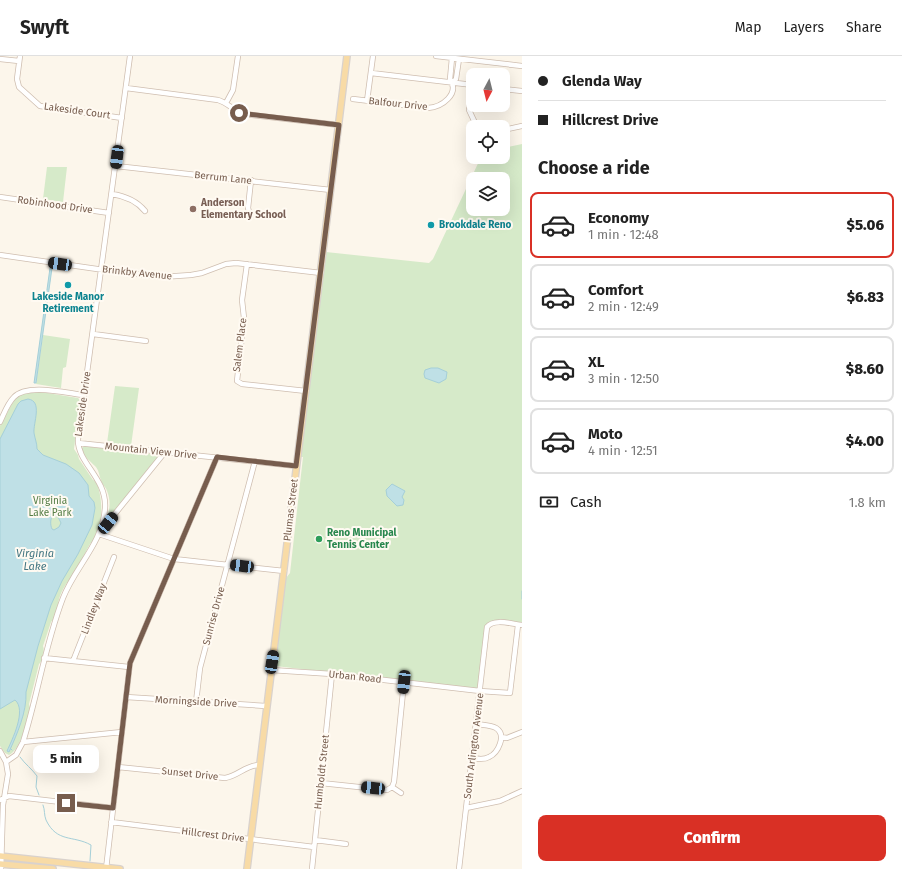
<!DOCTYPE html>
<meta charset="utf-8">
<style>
body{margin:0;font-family:"Fira Sans",sans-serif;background:#f2f2f2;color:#222;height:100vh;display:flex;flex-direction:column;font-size:15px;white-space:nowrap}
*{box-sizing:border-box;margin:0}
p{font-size:13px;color:#767676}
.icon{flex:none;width:22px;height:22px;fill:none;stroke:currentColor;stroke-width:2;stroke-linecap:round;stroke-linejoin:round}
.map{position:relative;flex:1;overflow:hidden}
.side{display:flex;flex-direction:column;background:#fff;width:380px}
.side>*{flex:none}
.hud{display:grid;align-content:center;height:88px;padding:0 16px;background:#fff}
.needle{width:26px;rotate:187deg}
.buttons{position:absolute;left:466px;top:12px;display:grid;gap:8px}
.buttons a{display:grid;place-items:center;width:44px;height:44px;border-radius:8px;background:#fff;box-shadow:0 4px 16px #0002;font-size:20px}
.end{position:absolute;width:18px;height:18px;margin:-9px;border:5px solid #775d4e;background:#fff;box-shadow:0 0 0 2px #fff}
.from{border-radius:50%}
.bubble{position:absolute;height:28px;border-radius:8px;background:#fff;box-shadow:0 4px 16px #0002;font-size:13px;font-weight:800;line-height:28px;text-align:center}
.car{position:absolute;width:12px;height:24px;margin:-12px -6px;border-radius:5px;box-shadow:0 0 3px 1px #0007;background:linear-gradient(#222 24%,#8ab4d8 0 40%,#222 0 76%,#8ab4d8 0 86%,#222 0)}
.hud b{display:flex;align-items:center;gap:14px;height:38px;font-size:15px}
.hud b+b{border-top:1px solid #e0e0e0}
.hud i{width:10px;height:10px;background:#222}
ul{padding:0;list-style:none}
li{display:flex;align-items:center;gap:12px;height:66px;margin:0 8px 6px;padding:0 8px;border:2px solid #e0e0e0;border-radius:8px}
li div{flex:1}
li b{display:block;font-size:15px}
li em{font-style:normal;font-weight:800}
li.active{border-color:#d93025}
li>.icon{width:36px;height:36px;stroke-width:1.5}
h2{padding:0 16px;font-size:18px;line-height:48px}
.pay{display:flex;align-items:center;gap:10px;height:44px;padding:0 16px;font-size:15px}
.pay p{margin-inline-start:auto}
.action{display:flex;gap:8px;margin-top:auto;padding:8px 16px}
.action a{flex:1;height:46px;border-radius:8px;background:#d93025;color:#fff;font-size:16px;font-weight:800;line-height:46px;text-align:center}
header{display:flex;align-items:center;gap:24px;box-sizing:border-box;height:56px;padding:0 20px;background:#fff;border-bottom:1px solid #e0e0e0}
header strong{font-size:19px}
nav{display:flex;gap:22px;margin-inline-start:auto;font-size:14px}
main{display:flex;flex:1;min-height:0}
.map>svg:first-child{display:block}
</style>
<header>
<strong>Swyft</strong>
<nav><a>Map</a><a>Layers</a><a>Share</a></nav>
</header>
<main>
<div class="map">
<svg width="522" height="813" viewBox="0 0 522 813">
<rect width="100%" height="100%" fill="#fcf6eb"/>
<path fill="#d6eac9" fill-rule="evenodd" d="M522 88V568L489 567 478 633 275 610 286 522 290 517 303 401H300L326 196 429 207 433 203 481 101H503V92ZM473 123H503V153H473Z
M47 111H67L63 146 43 143Z
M43 279 70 283 66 311 63 312 61 332 36 328Z
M115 330 139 332 131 390 107 387Z
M29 336H41L78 342 80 344 74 393 78 399 79 403 93 424 96 425C103 441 105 474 90 488 85 496 82 505 77 513 71 522 64 529 60 540 57 548 58 560 51 566L43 590C45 595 43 605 39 608L29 648 30 652C27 664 21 694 9 699L5 697 0 690V370L14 344 19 339Z
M84 390 157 399 159 400V402L104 469C109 458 112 447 107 435 106 431 102 429 101 424 99 419 99 414 95 410 89 404 85 402 81 393Z"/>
<path fill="#bfe0e6" stroke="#a5cfd8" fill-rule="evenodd" d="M50 212H52L36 327H34Z
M431 312H438L447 316 446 323 439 327 425 322 424 318 425 314Z
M28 343C43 345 33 367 34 377 35 383 37 387 37 393L43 399 66 408 79 417 88 429 89 440 94 446 95 452 92 469 78 498 62 525 51 549 38 590 26 636C27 656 17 678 9 696L7 695C12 684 27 654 15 644L0 653V383L18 348 21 345ZM54 458 58 461 61 467 59 471 54 474 52 473C50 469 50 461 54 458Z
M392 428 405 435 402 441 404 444 403 449 397 450 387 440 386 434Z"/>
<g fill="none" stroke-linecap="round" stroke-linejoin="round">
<path stroke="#a5cfd8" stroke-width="1" d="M522 535V543
M11 693 12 694
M20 701C25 708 32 713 37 720L36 731 39 739
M43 749C45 754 44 759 46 764 57 787 73 779 91 789L90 805"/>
<defs>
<path id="minor" d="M20 0 17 23 19 31 40 50 122 62
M436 0 522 10
M0 3 19 5
M371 17 473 29
M452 27 456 23 459 3
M472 29 469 54 477 71
M126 32 218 44C228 47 234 55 244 58L339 69
M503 33 522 35
M353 43 428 52C442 51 460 38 450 23L452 2
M367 45 373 0
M226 47 233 34 238 0
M503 74 522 70
M116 110 331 134
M112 138C125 140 136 144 145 155
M0 141 109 157
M250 159 248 152 251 124
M0 199 111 215 162 221 191 219 202 217 226 208 236 207 321 217
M247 208 242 244 244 262 237 325 242 328 306 335
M93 278 146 285
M0 366C4 358 7 348 14 341 27 327 66 337 84 339
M78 387 296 410
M101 475 165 396
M99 478 174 503 284 515
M44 602 129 611
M73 605 114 501
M271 614 332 618 480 635 510 637 518 569
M126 641 266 650
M196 646 200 612 255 405
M501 681 507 682 522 676
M23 686 122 676
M0 695 6 706 8 718 3 749 1 813
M473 702C478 703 484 704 489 701 498 697 507 679 496 672 491 669 483 669 477 668
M6 706 16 699 23 686C38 638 45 589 63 542 75 511 103 487 105 452 107 422 77 407 78 383L130 0
M118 711 225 722C238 720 246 709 259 709
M321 727 387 734 392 731
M392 731 394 726 404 626
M392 731 401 737
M0 744 9 740 113 752
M466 752 500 745 522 735
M111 766 314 791
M315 784 346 788
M106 813 130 607 217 401
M312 813 332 618
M459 813 487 571C494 562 512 568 522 569"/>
<path id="major" d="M0 800 120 813
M0 808 53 813
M247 813 347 0"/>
</defs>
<use href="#minor" stroke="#cfbeb0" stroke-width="6"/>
<use href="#major" stroke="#d9d2cd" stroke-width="8"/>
<use href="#minor" stroke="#fff" stroke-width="4.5"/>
<use href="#major" stroke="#f8dba6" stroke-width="5.5"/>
</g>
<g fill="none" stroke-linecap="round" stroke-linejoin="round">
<path stroke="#775d4e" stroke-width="5" d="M66 747 113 752 130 607 217 401 296 410 339 69 239 57"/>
</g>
<circle fill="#8d6e63" stroke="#fffaf2" stroke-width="1.5" cx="193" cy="153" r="4"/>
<g fill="#0f9aa8" stroke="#fffaf2" stroke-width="1.5">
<circle cx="431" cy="169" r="4"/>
<circle cx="68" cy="229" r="4"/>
</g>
<circle fill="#2e9e5b" stroke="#fffaf2" stroke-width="1.5" cx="319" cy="483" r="4"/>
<g text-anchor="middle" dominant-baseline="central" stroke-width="4" stroke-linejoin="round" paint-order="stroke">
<g font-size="10" fill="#775d4e" stroke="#fffaf2">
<text transform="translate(398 48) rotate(6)">Balfour Drive</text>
<text transform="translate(77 55) rotate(8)">Lakeside Court</text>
<text transform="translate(223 122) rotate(6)">Berrum Lane</text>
<text transform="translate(55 149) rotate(8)">Robinhood Drive</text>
<text transform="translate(137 217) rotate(6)">Brinkby Avenue</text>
<text transform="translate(240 289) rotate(-83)">Salem Place</text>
<text transform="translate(83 348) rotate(-82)">Lakeside Drive</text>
<text transform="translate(151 395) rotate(6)">Mountain View Drive</text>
<text transform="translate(291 454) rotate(-83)">Plumas Street</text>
<text transform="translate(94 553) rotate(-69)">Lindley Way</text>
<text transform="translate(214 560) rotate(-75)">Sunrise Drive</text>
<text transform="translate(355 621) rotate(6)">Urban Road</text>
<text transform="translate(196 646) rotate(3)">Morningside Drive</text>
<text transform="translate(474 690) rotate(-83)">South Arlington Avenue</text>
<text transform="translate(322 716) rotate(-84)">Humboldt Street</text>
<text transform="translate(190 718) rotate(6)">Sunset Drive</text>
<text transform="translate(213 779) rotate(7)">Hillcrest Drive</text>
</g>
<g font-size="10" font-weight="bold" fill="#785e54" stroke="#fffaf2" text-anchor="start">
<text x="201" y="147">Anderson<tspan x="201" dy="12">Elementary School</tspan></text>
</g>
<g font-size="10" font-weight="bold" fill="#0d838f" stroke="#fffaf2" text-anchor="start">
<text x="439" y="169">Brookdale Reno</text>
<text x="68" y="241" text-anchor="middle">Lakeside Manor<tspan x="68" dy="12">Retirement</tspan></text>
</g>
<g font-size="10" fill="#547d45" stroke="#fffaf2">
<text x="50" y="445">Virginia<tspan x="50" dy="12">Lake Park</tspan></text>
</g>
<g font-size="10" font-weight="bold" fill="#27864d" stroke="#fffaf2" text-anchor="start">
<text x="327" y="477">Reno Municipal<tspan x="327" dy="12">Tennis Center</tspan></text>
</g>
<g font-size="11" font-style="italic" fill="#447783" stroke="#fffaf2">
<text x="35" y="497">Virginia<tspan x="35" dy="13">Lake</tspan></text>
</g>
</g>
</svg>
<div class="buttons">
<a><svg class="needle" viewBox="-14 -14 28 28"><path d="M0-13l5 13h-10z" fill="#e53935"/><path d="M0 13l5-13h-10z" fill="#767676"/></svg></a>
<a><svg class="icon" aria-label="locate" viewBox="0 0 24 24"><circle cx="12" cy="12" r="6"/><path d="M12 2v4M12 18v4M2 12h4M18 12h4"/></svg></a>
<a><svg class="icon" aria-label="layers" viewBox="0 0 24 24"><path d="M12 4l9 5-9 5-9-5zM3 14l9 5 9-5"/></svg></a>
</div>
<i class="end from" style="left:239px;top:57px"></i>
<i class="end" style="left:66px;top:747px"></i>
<div class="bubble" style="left:33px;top:689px;width:66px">5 min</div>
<i class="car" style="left:117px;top:101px;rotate:187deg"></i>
<i class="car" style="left:60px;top:208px;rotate:278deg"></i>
<i class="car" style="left:108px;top:467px;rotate:39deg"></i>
<i class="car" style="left:242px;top:510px;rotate:277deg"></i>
<i class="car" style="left:272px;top:606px;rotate:9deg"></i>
<i class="car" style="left:404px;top:626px;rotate:186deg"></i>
<i class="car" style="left:373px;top:732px;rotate:276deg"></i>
</div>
<section class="side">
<div class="hud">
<b><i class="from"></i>Glenda Way</b>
<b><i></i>Hillcrest Drive</b>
</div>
<h2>Choose a ride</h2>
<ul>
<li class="active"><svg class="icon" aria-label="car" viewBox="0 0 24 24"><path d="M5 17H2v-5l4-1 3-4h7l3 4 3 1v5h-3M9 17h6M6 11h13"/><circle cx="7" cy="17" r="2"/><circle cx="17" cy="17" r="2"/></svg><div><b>Economy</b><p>1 min · 12:48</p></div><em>$5.06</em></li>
<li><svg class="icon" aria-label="car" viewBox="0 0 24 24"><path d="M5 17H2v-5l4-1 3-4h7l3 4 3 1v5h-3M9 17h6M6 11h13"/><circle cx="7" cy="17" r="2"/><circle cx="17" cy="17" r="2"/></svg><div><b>Comfort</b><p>2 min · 12:49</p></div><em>$6.83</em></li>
<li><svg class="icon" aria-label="car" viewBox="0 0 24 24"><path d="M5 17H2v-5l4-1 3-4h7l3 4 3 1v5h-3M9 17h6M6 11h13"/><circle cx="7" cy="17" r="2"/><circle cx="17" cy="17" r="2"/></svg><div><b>XL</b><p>3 min · 12:50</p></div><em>$8.60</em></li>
<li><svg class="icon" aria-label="car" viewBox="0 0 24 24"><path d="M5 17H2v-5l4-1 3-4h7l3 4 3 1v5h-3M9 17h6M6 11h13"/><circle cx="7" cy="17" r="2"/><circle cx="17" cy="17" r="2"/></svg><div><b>Moto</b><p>4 min · 12:51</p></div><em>$4.00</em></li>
</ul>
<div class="pay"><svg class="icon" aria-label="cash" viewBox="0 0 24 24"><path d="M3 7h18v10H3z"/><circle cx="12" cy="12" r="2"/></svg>Cash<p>1.8 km</p></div>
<div class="action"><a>Confirm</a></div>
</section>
</main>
